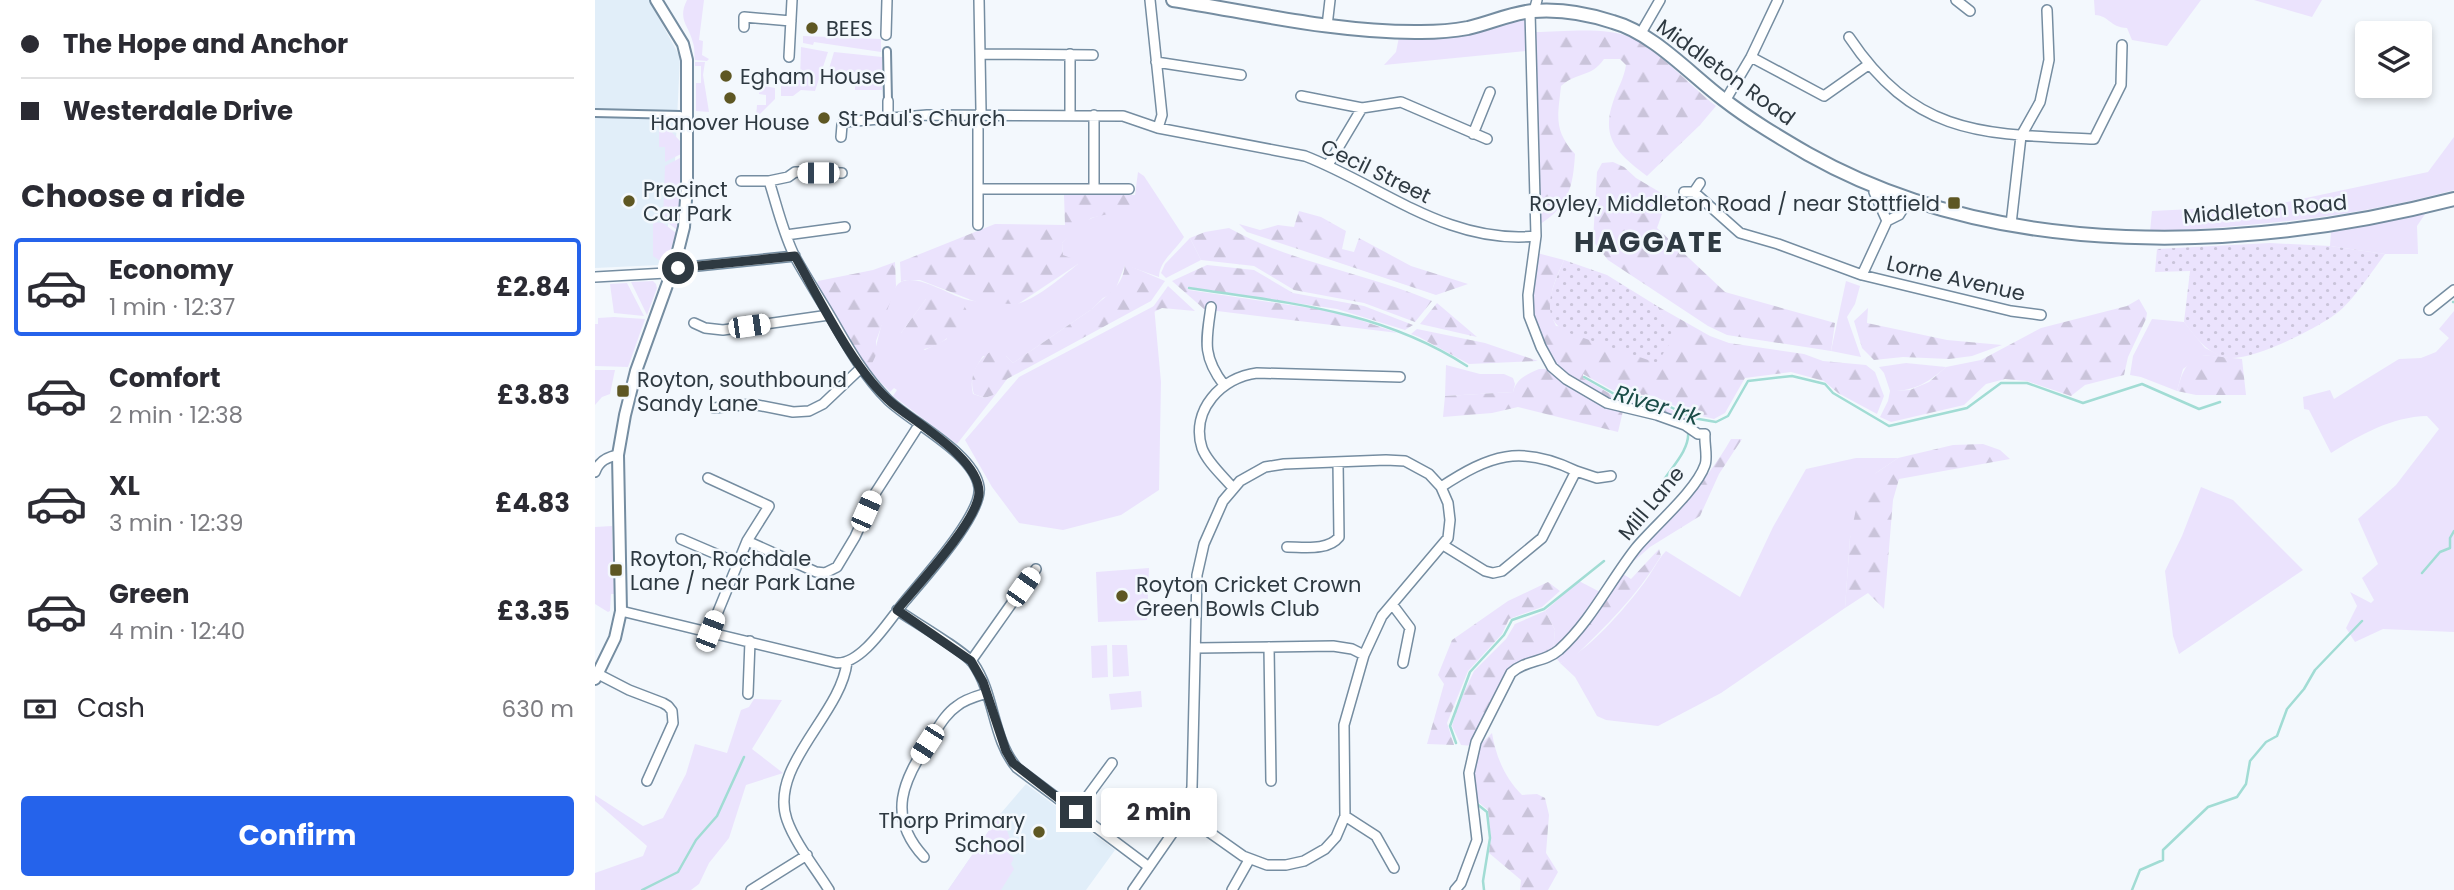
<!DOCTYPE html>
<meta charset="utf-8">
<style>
body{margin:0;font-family:Poppins,sans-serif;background:#f2f2f3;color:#2b2b33;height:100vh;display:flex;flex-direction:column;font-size:26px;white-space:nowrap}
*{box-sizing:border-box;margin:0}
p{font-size:23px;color:#7c7c81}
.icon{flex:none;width:38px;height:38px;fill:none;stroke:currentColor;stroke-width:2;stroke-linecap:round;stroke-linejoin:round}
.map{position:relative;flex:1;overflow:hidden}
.sheet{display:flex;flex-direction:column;background:#fff;width:595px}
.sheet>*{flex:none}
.top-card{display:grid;align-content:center;height:154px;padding:0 21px;background:#fff}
.tools{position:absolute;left:1760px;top:21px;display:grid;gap:14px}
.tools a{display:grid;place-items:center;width:77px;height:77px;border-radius:7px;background:#fff;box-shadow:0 4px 10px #0003;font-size:35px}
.end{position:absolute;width:32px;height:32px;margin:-16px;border:9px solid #2e3941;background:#fff;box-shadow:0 0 0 4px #fff}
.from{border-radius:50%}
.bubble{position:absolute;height:49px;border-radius:7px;background:#fff;box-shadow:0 4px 10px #0003;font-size:23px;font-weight:700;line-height:49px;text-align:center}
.car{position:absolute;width:21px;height:42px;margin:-21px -10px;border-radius:9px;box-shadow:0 0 5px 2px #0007;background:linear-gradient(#fff 24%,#345 0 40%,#fff 0 76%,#345 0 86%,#fff 0)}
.top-card b{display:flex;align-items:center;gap:24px;height:66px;font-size:26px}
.top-card b+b{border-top:2px solid #e1e1e2}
.top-card i{width:18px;height:18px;background:#2b2b33}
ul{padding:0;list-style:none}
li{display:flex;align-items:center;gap:21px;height:98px;margin:0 14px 10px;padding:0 7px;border:4px solid transparent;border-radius:7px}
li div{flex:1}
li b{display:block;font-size:26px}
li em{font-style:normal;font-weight:700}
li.active{border-color:#2563eb}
li>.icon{width:63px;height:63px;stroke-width:1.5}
h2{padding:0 21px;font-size:32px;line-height:84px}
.pay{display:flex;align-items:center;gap:18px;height:77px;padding:0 21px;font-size:26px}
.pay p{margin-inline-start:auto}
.cta{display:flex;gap:14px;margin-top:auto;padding:14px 21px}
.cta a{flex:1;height:80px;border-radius:7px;background:#2563eb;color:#fff;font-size:28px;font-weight:700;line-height:80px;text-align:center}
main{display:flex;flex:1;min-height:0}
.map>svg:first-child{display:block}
</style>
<main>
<section class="sheet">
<div class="top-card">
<b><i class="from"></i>The Hope and Anchor</b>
<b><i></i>Westerdale Drive</b>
</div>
<h2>Choose a ride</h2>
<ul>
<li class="active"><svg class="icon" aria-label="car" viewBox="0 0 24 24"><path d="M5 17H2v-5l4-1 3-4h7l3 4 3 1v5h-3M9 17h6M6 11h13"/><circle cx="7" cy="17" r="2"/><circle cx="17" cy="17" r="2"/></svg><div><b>Economy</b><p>1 min · 12:37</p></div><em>£2.84</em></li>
<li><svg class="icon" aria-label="car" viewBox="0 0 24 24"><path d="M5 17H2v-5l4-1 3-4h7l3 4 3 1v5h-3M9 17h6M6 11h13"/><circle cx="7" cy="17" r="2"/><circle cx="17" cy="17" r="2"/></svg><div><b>Comfort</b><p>2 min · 12:38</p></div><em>£3.83</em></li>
<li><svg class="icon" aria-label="car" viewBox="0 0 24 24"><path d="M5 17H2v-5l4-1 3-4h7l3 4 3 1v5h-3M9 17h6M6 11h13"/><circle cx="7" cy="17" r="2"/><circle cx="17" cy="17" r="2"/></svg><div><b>XL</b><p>3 min · 12:39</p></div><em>£4.83</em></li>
<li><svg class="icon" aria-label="car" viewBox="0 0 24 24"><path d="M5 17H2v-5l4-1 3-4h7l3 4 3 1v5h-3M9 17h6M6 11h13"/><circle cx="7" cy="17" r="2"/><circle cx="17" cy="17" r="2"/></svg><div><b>Green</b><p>4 min · 12:40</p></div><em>£3.35</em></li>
</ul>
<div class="pay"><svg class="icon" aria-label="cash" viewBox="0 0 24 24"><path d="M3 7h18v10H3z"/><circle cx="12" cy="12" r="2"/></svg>Cash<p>630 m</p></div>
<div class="cta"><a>Confirm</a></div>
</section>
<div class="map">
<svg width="1859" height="890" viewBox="0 0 1859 890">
<defs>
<pattern id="forest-firs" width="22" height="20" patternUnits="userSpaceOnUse" patternTransform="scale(1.75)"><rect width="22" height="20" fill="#ebe3fd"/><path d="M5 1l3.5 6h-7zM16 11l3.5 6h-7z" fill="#cac4da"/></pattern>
<pattern id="park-dots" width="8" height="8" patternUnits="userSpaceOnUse" patternTransform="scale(1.75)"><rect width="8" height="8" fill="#ebe3fd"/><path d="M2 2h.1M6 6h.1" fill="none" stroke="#cac4da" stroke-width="1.8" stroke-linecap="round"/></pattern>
</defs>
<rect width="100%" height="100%" fill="#f3f8fd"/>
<path fill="#e1eef9" d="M0 0H54L85 57 78 203 64 265 0 268Z
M431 784 520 850 491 890H353L406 813Z"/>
<path fill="#ebe3fd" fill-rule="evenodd" d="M109 0 104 40 108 41 107 55 114 59 112 61 100 60C99 55 100 48 98 43 94 25 82 20 92 0Z
M1499 0H1606L1572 46 1537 40 1532 28C1514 27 1515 16 1500 15Z
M1659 0H1727L1717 17Z
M933 17 932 51 789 65 801 52 804 37 883 31Z
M208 36 286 39V52L219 42 218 45 208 43Z
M206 47 233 52 220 91 206 90 198 96H186V84L189 80H205Z
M239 52 287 57V90H260V72H233Z
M100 62H110L108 75 114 112 101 111V83H106V66H100Z
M165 85 180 88V99L161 118 162 105H171V95L164 94Z
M64 123H68L85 141 86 154 70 162V147H64Z
M1859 137V190C1760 218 1657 226 1555 232L1557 211 1678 205 1833 172Z
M85 158 86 200 82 230 68 219 70 166Z
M543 172 549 176 589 237C581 250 564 261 564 277L530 265 519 293 508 298 497 309 418 363 411 356H388C380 368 374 379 378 394L390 398 401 394 362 444 298 396 302 390 299 388 295 392 274 370C282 351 290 297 303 284 318 270 355 296 373 300 384 302 393 303 404 302 411 301 418 305 425 303 444 297 468 276 483 264L468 255 467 243C476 235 486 222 497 218 511 213 526 209 539 203ZM331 299 352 339 330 350 306 333Z
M1834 208 1822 226 1823 254H1790L1735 246 1736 231Z
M58 222 68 223 81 233 71 265 58 256Z
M595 238 606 260 571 278 566 273 570 264Z
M58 281 61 284 62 288 52 315 36 282Z
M1251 281 1265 286 1260 304 1252 317 1266 357 1236 351Z
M32 283 49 316 19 313 15 284Z
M559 306 566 382 564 490 526 515 468 530 424 523 397 487 370 440 424 377Z
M1859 311V632L1788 629 1760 642 1751 628 1762 606 1755 592 1776 603 1779 600 1767 578 1783 564 1763 519 1801 485 1844 429 1832 416C1796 417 1767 434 1736 453L1714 410 1709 409 1708 397 1735 390 1739 399 1804 359 1826 358 1841 352 1854 338 1844 329Z
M19 317 50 319 33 367 0 366V324H3V318Z
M1557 319 1589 322 1610 348 1630 358 1608 355 1588 369 1582 391 1546 377 1535 375 1538 356Z
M1311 363 1351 367C1334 382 1318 392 1295 391L1289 373 1284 367Z
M851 365 885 374H909L918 378 920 384 918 392 850 396Z
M0 370H20L15 394 7 397 0 405Z
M1261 458H1303L1281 473 1255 538 1250 608 1126 693 1063 726 1011 720 1002 716 980 677 965 663C990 655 1032 606 1049 583 1057 573 1062 560 1071 551L1145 597 1178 527 1211 469Z
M1606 487 1638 500 1708 570 1584 654 1578 636 1570 571 1587 536Z
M17 526 19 594H16L15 611 13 612 0 604V527Z
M554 568 552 620 503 622 501 572Z
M984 581 1007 593 972 638 958 651 960 630 950 611Z
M512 645 513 677 497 678 496 646Z
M517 645H532L534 676 518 677Z
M546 691 547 707 516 710 514 694Z
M159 699 187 700 157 749 188 773 151 785 134 838 114 863 104 884 96 890H0V873L48 856 52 846 0 801V795L48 826 68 818 91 774 100 744 132 753 146 710 154 707Z
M406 813 415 839 409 850 419 858 416 864 419 869 406 890H353Z"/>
<path fill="url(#forest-firs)" d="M940 32C967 32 1012 26 1037 38 1068 54 1094 85 1121 106L1105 125 1052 176C1025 155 1005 140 1018 102 1022 89 1029 79 1031 65L1025 59H1009C996 78 983 71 966 86 963 116 958 130 980 154 978 187 974 207 942 226Z
M1018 162 1029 167 1041 178 1073 197 1062 228 1130 292 1240 323 1236 351 1132 335 1113 326 1013 260 998 241 1002 172 1007 163Z
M469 195H541L540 203 526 211 496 218 467 243 468 255 481 260 483 264 423 304 384 303 325 280H310L306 282 305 262 400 224 470 225Z
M704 211 726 217 751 231 747 249 759 252 764 238 816 266 873 284 841 295 652 232 644 224 665 230 683 225 699 227Z
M634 228C697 263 771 273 837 301L820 322 769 303 699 290 659 266 606 260 595 238 610 232Z
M942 253 969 260C959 283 949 302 961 326L1078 337 1062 306 1115 336 1134 343 1209 354 1228 361 1271 365 1280 372 1289 396 1282 414 1243 393 1229 381 1196 372 1150 378 1130 413 1119 419 1094 413 1059 396 1021 392 988 374V378L1022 398 1060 402 1095 419 1091 423 1022 404 992 389 958 364 937 317V295Z
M300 262 301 286 281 341V355L274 370 221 287 223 281 278 270Z
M530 264 570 281 556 301 412 379 401 394 390 398 379 394C373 376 382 359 398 350L411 356 418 363 497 309C512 294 528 288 530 264Z
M612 265 659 270 698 293 769 306 818 325 810 330 742 309 592 287 594 290 741 312 803 333 614 310 609 309 577 281Z
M573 286 600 311 567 308 559 312 558 307Z
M337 297 367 302 372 311C363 334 339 354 313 349L304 340 306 333 331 299Z
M1544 299 1552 313 1551 319 1533 357 1529 375 1490 385 1476 396 1432 381 1410 379 1391 384 1369 405 1296 422 1285 417 1293 401 1295 391 1315 390 1334 382 1351 367 1386 360 1446 328 1532 306Z
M842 303 882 337 825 324Z
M1273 308 1272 323 1352 340 1407 345 1377 356 1354 359 1308 357 1279 360 1267 348 1259 321Z
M822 329 890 343 943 361 874 364 824 337 816 334Z
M1607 355 1647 359 1651 395H1601L1582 391C1587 374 1590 361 1607 355Z
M944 369H955L1028 411 1023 432 923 407 897 413 848 417 850 396 918 392C921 379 932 374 944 369Z
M1136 439H1147L1124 474 1105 516 1055 547 1039 561C1049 537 1074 521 1090 502 1107 482 1123 462 1136 439Z
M1388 444 1405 450 1415 459 1304 479 1298 500 1289 609 1273 593 1250 608 1255 538 1265 490 1281 473 1303 458 1358 445Z
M1064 549 1066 556C1042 596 1010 627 977 659L965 663 962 659 963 655 992 626 1028 574 1036 579Z
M953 582 965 591 947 607 914 619 907 634 873 671 852 723 859 745 832 744 849 684 843 675 857 640 913 601Z
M950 611 960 630 958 651 945 657 929 659 921 663 914 671 878 746 866 745 857 726 864 703 879 671 911 639 920 624Z
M897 733C901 757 910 778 927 795L942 794 950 798 954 815 951 853 963 872 953 890H925L926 880 894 853 896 838 893 810 883 802 880 793 878 777 884 746Z"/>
<path fill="url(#park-dots)" d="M1675 243 1735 246 1790 254C1778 270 1757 302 1742 313 1723 328 1651 365 1628 357 1610 351 1600 336 1589 322L1595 271 1560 272 1562 249Z
M969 260 1012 275 1062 306 1079 337 1062 363 971 332C942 315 959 285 969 260Z"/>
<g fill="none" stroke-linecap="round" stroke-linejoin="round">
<path stroke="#a1dcd4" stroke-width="2.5" d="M594 288C693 303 785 310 872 366
M1858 302H1859
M989 377 1021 395 1059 399 1098 418 1121 422 1133 416 1153 381 1197 376 1230 384 1238 393 1294 426 1372 408 1406 383H1432L1488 403 1547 384 1604 409 1625 402
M1068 481C1077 467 1095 449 1093 432
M1827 573 1845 552 1855 548V538L1859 531
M861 743 855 726 875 672 909 635 917 620 949 609 1009 561
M882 804 892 812 895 838 888 881 889 890
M47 890 83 872 101 840 122 816 149 757
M1537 890 1545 870 1568 860V850L1613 807 1642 797 1651 784 1655 761 1671 742 1682 736 1692 709 1709 689 1720 670 1767 621"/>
<defs>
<path id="pedestrian" d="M292 51 293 101
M0 113 85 115"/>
<path id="minor" d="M555 0 567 115 563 128
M1361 0 1375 11
M939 11 942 0
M732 26 735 0
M149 27V17L196 21
M1046 33 1065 0
M291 35 292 0
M1254 37C1321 137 1389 134 1499 139L1526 85 1527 45
M385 54 498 55
M475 54V115
M194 57 197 0
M1156 57 1229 96 1273 65
M561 62 646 75
M706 96 767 108 806 102 892 139
M293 101V119
M1130 101 1156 57 1183 0
M878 134 895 92
M246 137 247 125 249 122 332 115 528 116 563 128 710 156C787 186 853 245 941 236
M733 165 767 108
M146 181H174L193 177 200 172 247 173
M1280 186 1279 192 1292 221
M384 189H534
M499 189V115
M1089 192H1099L1105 183
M1099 192 1145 233 1183 244 1267 275 1416 311 1446 315
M1416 224 1426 136 1445 102 1454 60 1452 10
M383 225V120L386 110 384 0
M191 235 250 227
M1267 275 1292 221 1304 215 1314 199
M0 277 71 273 83 268 200 256
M616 307C611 341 607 356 629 385
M1834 310 1859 290
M99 323 110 328 128 330 234 315
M119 408 157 404 198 412 214 411 228 404 266 368
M981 471 1002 478 1016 476
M0 472C4 461 12 457 23 455
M113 478 174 506 152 541 115 631
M846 487C895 455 925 444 981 471L947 538 907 571 898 573 890 571 848 545
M638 488C628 476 612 462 607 448 595 410 627 377 662 373L805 377
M86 539 142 563
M152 541 221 572 230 573 242 567 260 537 279 495 324 425
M692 547C709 547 733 551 744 537L743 462
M797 604 815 628 808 663
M302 610C318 621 368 650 378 663 400 694 397 739 422 768L554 867
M26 611 241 663C267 665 294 620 310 601 328 579 388 514 384 487 379 453 317 423 293 400 270 377 254 349 238 321 226 300 212 279 200 257 188 233 182 206 174 181
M674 647 676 781
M602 648 738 646 757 649 769 655
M376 661 441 569
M3 674 34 690 68 703 73 706 77 711 78 723 52 781
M153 694 155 641
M481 812 517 763
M750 816 781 836 799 868
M329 857C291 816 308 780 335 740 343 728 350 714 362 706 370 699 382 696 392 693
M156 890 212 855
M234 890C221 869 200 843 192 820 173 766 246 715 252 662
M538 890 590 815 597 787 602 575 609 544 628 501 645 481 670 467 689 464 791 460 810 461 834 474 846 487 853 503 855 520 853 538 787 616 769 655 749 725 750 816 741 837 730 849 709 861 691 865H672L648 856 590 815
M637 890 654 860
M860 890 866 883 882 840 874 773 881 742 916 673C932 659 949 663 964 650 996 621 1015 581 1041 548 1059 526 1101 491 1110 465 1113 457 1109 443 1110 434H1103L1090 425 1062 415 1012 403 971 379 957 367 946 347 934 316 933 295 941 236 935 12"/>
<path id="tertiary" d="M0 679 20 638 26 611 23 455 30 415 41 371 80 263 89 227 92 185V60L88 44 61 0"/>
<path id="secondary" d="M578 0C660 13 743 33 826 32 842 32 857 31 873 28 895 23 916 13 938 11 964 9 994 14 1018 22 1058 33 1095 74 1128 99 1155 120 1184 137 1213 154 1405 262 1653 252 1859 199"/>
</defs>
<use href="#pedestrian" stroke="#758da1" stroke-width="10"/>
<use href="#minor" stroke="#758da1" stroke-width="12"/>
<use href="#tertiary" stroke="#758da1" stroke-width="14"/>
<use href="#secondary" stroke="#758da1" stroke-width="16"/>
<use href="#pedestrian" stroke="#fff" stroke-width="6"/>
<use href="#minor" stroke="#fff" stroke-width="9"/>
<use href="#tertiary" stroke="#fff" stroke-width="10"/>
<use href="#secondary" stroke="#fff" stroke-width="12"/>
</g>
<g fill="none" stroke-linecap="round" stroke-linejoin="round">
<path stroke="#2e3941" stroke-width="9" d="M83 268 200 256C225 300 259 371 297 403 321 423 385 459 384 493 383 521 321 587 302 610L376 661 388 682 411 751 418 763 481 812"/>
</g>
<g fill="#5e5723" stroke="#f3f8fd" stroke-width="2.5">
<circle cx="217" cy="28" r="7"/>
<circle cx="131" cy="76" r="7"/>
<circle cx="135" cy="98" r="7"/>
<circle cx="229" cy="118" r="7"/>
<circle cx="34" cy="201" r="7"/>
<rect x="1352" y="196" width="14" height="14" rx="3.5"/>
<rect x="21" y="384" width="14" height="14" rx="3.5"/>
<rect x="14" y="563" width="14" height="14" rx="3.5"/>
<circle cx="527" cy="596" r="7"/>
<circle cx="444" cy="832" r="7"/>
</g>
<g text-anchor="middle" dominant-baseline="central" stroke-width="5" stroke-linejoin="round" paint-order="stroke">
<g font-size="21" fill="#2e3941" stroke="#f3f8fd" text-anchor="start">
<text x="231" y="28">BEES</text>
<text x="145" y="76">Egham House</text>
<text x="243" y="118">St Paul's Church</text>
<text x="135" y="122" text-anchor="middle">Hanover House</text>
<text x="48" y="189">Precinct<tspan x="48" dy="24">Car Park</tspan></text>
<text x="1345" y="203" text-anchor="end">Royley, Middleton Road / near Stottfield</text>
<text x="42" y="379">Royton, southbound<tspan x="42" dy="24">Sandy Lane</tspan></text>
<text x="35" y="558">Royton, Rochdale<tspan x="35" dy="24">Lane / near Park Lane</tspan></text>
<text x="541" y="584">Royton Cricket Crown<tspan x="541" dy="24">Green Bowls Club</tspan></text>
<text x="430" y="820" text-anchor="end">Thorp Primary<tspan x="430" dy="24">School</tspan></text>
</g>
<g font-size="21" fill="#2e3941" stroke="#f3f8fd">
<text transform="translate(1131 72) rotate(36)">Middleton Road</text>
<text transform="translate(781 171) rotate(26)">Cecil Street</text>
<text transform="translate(1670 209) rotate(-5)">Middleton Road</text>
<text transform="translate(1361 278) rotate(13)">Lorne Avenue</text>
<text transform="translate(1056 503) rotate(-50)">Mill Lane</text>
</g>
<g font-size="23" font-style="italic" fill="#194c47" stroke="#f3f8fd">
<text transform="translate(1062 405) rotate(17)">River Irk</text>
</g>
<g font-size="28" font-weight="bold" letter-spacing="2" fill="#2e3941" stroke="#f3f8fd">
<text x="1054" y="242">HAGGATE</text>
</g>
</g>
</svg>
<div class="tools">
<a><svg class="icon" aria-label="layers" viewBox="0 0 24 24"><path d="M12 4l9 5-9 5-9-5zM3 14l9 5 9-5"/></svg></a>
</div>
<i class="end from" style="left:83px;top:268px"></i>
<i class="end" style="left:481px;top:812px"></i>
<div class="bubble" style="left:506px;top:788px;width:116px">2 min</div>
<i class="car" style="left:223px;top:173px;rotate:270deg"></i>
<i class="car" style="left:154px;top:326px;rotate:82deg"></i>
<i class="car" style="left:271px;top:511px;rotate:24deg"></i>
<i class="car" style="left:428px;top:587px;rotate:35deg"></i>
<i class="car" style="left:115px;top:631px;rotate:21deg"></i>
<i class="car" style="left:332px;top:744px;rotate:213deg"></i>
</div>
</main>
